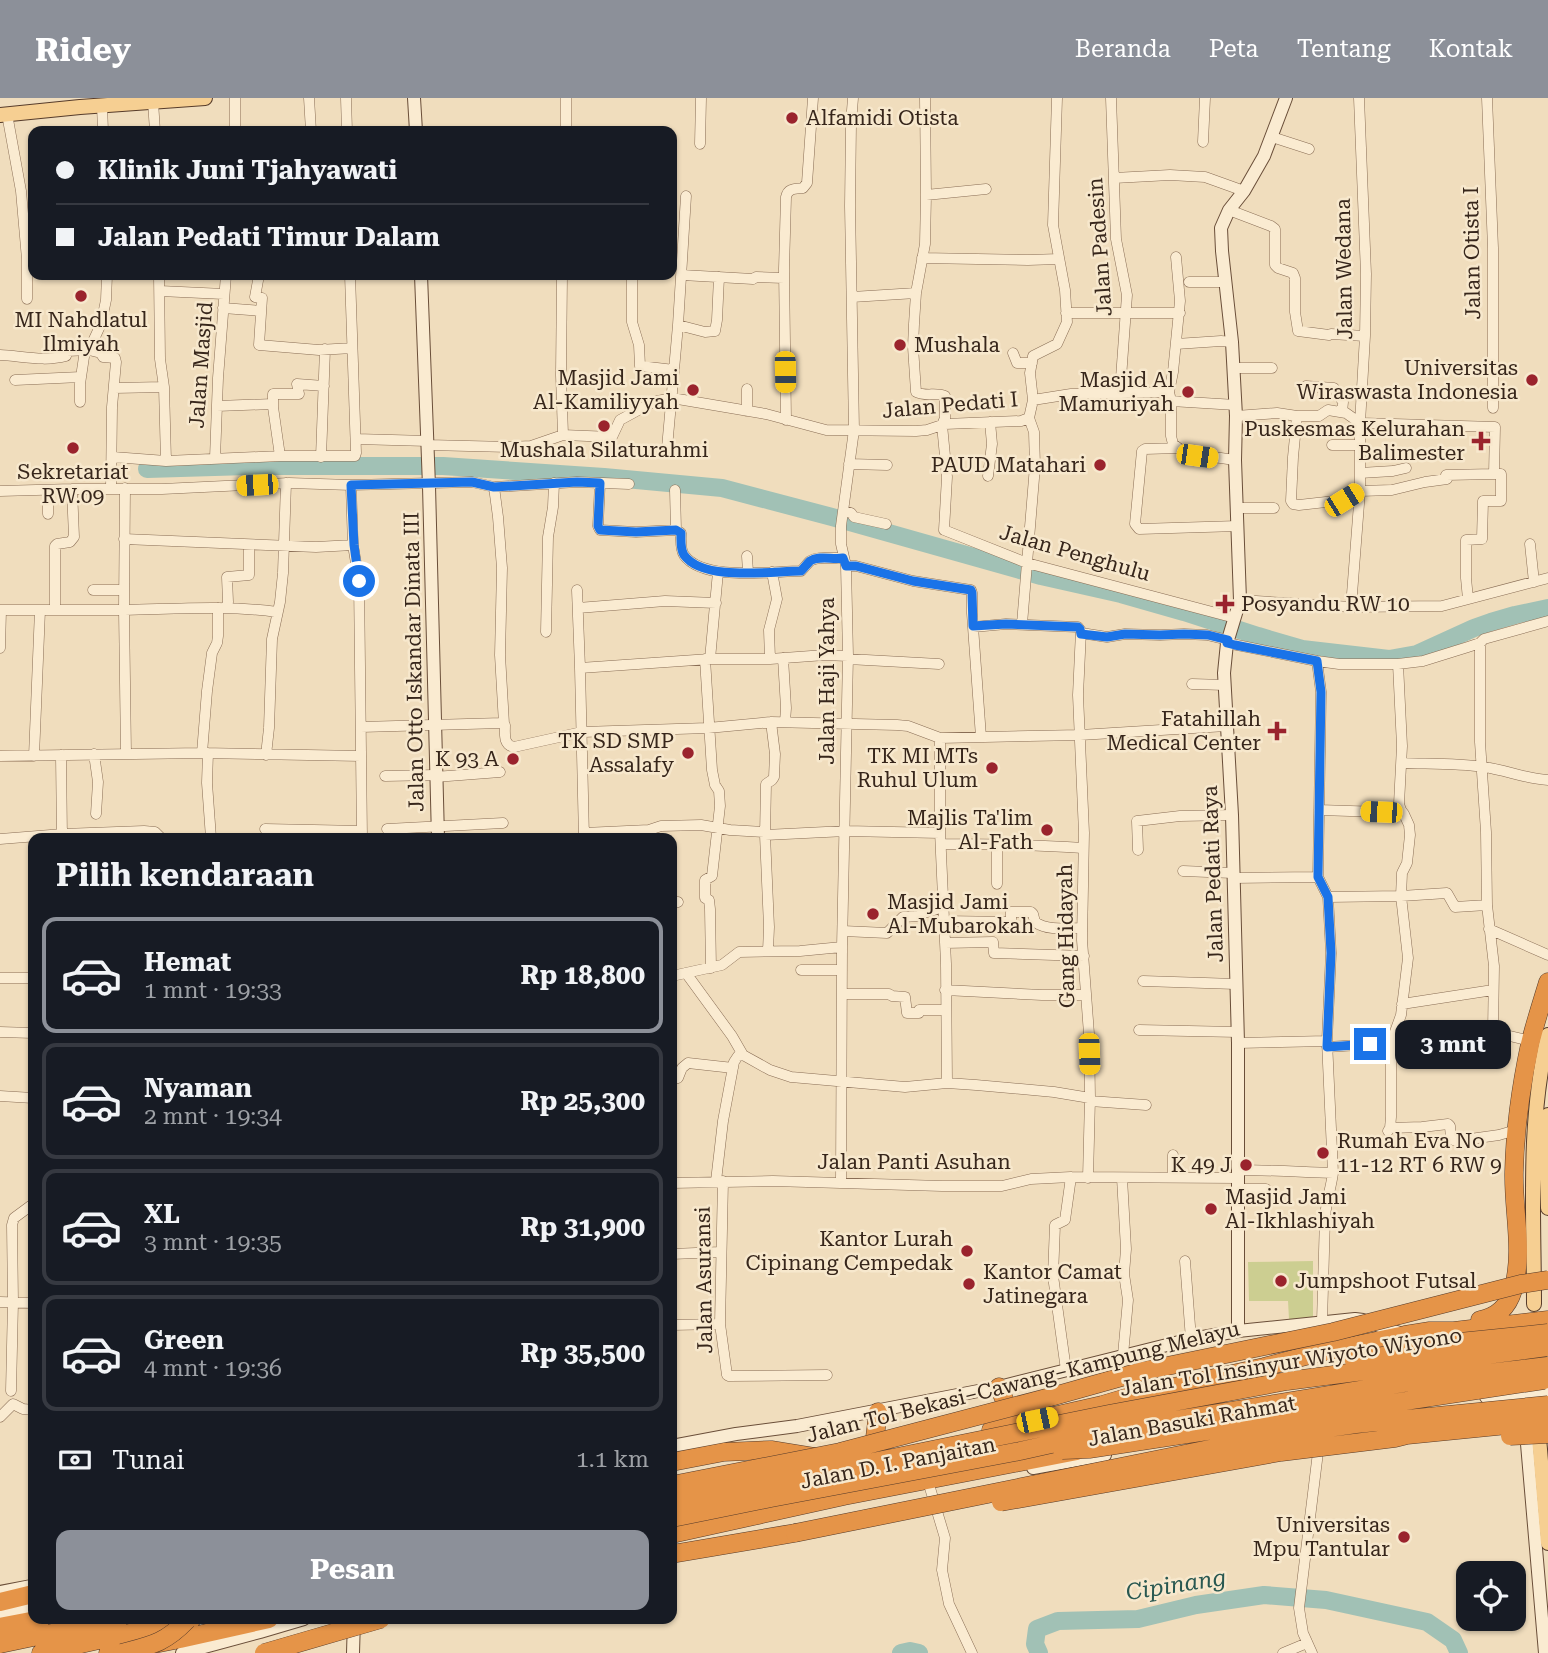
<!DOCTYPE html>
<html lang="id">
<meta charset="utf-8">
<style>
body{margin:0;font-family:"Roboto Serif",serif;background:#20242c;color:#f1f3f6;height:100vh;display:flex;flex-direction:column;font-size:26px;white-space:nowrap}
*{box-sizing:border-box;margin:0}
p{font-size:23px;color:#9ea1a6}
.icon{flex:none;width:38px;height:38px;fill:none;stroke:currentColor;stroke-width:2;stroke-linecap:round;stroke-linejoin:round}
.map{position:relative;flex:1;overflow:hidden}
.panel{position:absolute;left:28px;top:735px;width:649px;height:791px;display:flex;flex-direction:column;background:#171b24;border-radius:14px;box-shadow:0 2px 5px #0004}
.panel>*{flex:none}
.hud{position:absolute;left:28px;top:28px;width:649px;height:154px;border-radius:14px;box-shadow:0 2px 5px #0004;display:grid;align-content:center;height:154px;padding:0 28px;background:#171b24}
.controls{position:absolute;left:1456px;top:1463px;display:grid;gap:14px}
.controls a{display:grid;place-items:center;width:70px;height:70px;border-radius:14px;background:#171b24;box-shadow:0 2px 5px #0004;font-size:35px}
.end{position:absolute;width:32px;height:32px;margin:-16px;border:9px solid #1a73e8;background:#fff;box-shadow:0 0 0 4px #fff}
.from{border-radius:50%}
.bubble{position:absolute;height:49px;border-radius:14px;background:#171b24;box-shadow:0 2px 5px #0004;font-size:23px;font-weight:700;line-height:49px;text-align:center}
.car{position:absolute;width:21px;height:42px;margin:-21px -10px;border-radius:9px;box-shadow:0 0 5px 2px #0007;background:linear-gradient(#f5c518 24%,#345 0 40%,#f5c518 0 76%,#345 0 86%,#f5c518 0)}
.hud b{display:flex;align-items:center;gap:24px;height:66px;font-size:26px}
.hud b+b{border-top:2px solid #363941}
.hud i{width:18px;height:18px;background:#f1f3f6}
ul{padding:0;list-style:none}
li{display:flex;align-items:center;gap:21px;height:116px;margin:0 14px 10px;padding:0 14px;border:4px solid #363941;border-radius:14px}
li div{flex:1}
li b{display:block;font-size:26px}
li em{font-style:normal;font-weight:700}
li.on{border-color:#8c9099}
li>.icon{width:63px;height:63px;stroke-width:1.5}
h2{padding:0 28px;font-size:32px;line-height:84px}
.pay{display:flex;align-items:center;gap:18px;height:77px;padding:0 28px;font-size:26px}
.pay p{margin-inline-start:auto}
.cta{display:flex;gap:14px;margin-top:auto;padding:14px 28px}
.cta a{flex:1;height:80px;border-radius:14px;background:#8c9099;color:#fff;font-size:28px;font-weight:700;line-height:80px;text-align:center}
header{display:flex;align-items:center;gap:42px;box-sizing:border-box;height:98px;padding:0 35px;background:#8c9099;color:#fff}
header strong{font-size:33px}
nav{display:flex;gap:38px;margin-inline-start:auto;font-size:24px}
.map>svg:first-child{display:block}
</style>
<header>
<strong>Ridey</strong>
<nav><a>Beranda</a><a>Peta</a><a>Tentang</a><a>Kontak</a></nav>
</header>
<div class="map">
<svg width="1548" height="1555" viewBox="0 0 1548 1555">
<rect width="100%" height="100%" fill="#f0ddbd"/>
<path fill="#ccce91" d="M1313 1163V1221H1289L1288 1203H1249L1248 1164Z"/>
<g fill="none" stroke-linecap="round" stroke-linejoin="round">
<path stroke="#a1c1b5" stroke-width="18" d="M147 371 248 368H443L604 379 722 390 832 419 1041 478 1121 496 1184 514 1258 538 1302 551 1389 561 1417 556 1474 530 1491 524 1515 517 1548 510
M901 1555 910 1553 919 1555
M1039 1555 1035 1546 1037 1531 1058 1523 1138 1521 1196 1507 1264 1497 1326 1502 1427 1524 1453 1542 1459 1555"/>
<defs>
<path id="street" d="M309 0 311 33
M346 0 347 33
M566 0V33
M925 0 926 97 925 146 916 195 914 226 913 249 916 294C925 299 936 294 945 298V320L942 327 947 379 944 432 1027 465 1235 520
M1111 0 1116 141 1127 197 1120 294
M1487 0 1493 150V310
M153 4 155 33
M102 7 103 33
M7 16 21 93 27 161V201
M235 33V0
M1272 39 1309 51
M1203 44 1205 0
M700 46 701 0
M1114 80 1170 77 1205 79 1244 93
M926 97 986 91
M1229 112 1271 128 1275 131V167L1278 170 1293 175 1295 180V214L1298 233 1329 237 1331 236 1365 238
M1176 159 1180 203 1173 274 1169 294 1171 303V338L1173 346 1185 355 1235 362
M922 160 1028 162 1059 161
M159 177 160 261 164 289 166 363
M259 177 255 199 262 200 259 247 319 252 352 250
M562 177 561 277 563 337
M632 177V224L639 247 640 268 674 272
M682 177 753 181 756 179 784 180
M1189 184H1225
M160 193 224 196
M852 199 916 195
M223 210 261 213
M1066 215H1180
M678 227 705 234 715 233 717 222 719 179
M1176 246 1221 243 1232 244
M89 252 101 226 106 202 107 177
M1013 255 1017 265H1032
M0 257C22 258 44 264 66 258L67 253 89 252 101 255 103 259 115 260 116 264 112 309 111 390
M1233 270H1272
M15 282 81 279
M1306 288 1334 290 1343 304 1342 314
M114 290 164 289
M1033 302 1030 275 1033 258 1057 246 1067 224 1065 192 1053 127 1057 0
M1171 303 1236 307
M80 304V286L85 252
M217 308 273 306
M747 313V291
M1236 318 1277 315 1297 318 1293 359 1291 403 1293 406 1299 407 1344 402 1360 393 1392 392 1425 384 1447 381 1446 377 1494 376
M1297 318H1319L1328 312 1346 315 1360 325 1495 329 1494 376H1501V403H1483L1482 441 1466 442V480L1468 501
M786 322 784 171 786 99C788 90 795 91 803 90L807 85 813 0
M356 341 428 343
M428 347 509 349 531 348 563 337 612 339 620 322 653 304 672 300 766 316 826 332 916 333 927 332 945 326 1021 323 1029 320 1033 302 1071 296 1169 294
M1332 347H1360
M667 350 678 227 686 98
M1178 350 1145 351 1142 353 1135 426 1139 431 1238 428
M280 358 273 309V296H299L297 286 324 288
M113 359 166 363 280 358H355L356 355 350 177
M321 359 325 251
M215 360 218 280 226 177
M849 366 887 367
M1360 375 1393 373 1406 370
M988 378 992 346 990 324
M600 385 598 428 600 432 636 434 676 432
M351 387 353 447 359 483 362 740
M494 389 498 419 502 470 500 557 504 626
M125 390 124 512 126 656
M675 392 676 432 681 435C681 442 680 451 684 457 703 484 772 473 801 473 804 470 807 466 810 463 819 457 833 462 843 459
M0 393 72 391H162L289 385 351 387 472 384 494 389 577 384 629 386
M1237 410H1274
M844 413 851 415 854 419 886 426
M48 416V392
M124 441 316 449 353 447
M1530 446 1534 484
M747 458 748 474
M846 468H856L913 483 971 492 972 495V515L981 639
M93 492H124
M577 492 580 570 584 740
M1240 502 1351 509 1442 508 1548 480
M1351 509 1360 393V325L1365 238 1366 176 1359 0
M226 510 228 504 227 479 249 477V447
M578 510 665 503 716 505
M0 512C42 512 83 512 125 512 176 511 227 507 277 514
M55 512V448L57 446 70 444 74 439 72 391
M1022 526 1035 368 1034 334 1029 320
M973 529 1006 526 1078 529 1081 533 1078 597 1084 735 1082 842 1089 936 1090 1000 1088 1080
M546 534 548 439 553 409 554 385
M1081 535 1107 539 1125 536 1160 537 1184 536 1207 537 1228 542
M1227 545 1317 563 1339 566H1398L1423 563 1468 549 1480 545 1484 541 1548 523
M1480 545V644L1486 734 1487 807 1494 868 1493 934
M0 550 1 512
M783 560 786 610 785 624
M705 561 712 672 715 687 719 693 720 708 712 778 705 782V800L709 802 710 811 711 870
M710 561 718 474
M770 561 769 532 777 501 772 474
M848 561 939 566
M1317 563 1321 594 1318 779 1328 799 1331 855 1327 943 1333 1075C1331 1090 1326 1104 1325 1119L1322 1224
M580 570 710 561H770L825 557 848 558
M1192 586 1225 587
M361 629 502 625 505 627C505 636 503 647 514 649L582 634 708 630 771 624 897 627 908 628 940 640 1080 637 1226 628
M940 640V733L946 866 947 985
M202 655 207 593 212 555 217 545 218 538V510
M208 655 207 685 211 740
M94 656 98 684 96 716
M61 657 62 740
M266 657 269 630 272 541 280 504 283 475 286 385
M0 658 202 655 361 658
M34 658 40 512
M1402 665C1429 666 1457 665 1484 669 1506 672 1526 681 1548 682
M385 678 435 677
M435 679 500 674
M1319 712 1381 714 1401 712
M265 731 362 733
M387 731 503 725
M584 735 649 732 661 728 701 727 730 732 765 734
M765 737 846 733 940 735
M0 741 63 736 144 733 155 734 161 740
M941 746C988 746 1036 747 1083 750
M1138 752 1137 723 1180 718 1232 717
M1183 773 1233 775
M1233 780 1318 779
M997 786V746
M1328 799 1401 798 1447 795 1455 809 1487 807
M672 805 678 804
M944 823 1009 824 1011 823V814H1031L1033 816 1035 824C1047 833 1067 830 1082 830
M1489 831 1548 857
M843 833 887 835 903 819 919 818 922 815C930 814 935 811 943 809
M945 845 993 844 994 855 1084 858
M768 853 769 829 765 737 766 686 772 682 774 679 775 656 771 624
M801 872H842
M686 875 732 938 743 957
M672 878 722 867 739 854 800 853 842 849
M0 880H33
M1143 883 1236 886
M945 892 1042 897H1086
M843 896H889L892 898 905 899 907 915H919V912H946
M1402 906 1493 892
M1139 932 1238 934
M0 934 33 935
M1238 945 1327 943
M1327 949 1391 945 1398 941 1493 934 1531 943
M672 981 678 980 682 970 688 965 733 970
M0 998 33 1000
M1090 1003 1146 1007
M1390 1030 1422 1029 1448 1026 1450 1028 1451 1041 1456 1043 1499 1037 1516 1032
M1388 1033 1390 1030 1391 1019V945L1401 917 1408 860 1401 798 1402 775 1407 765 1410 737 1409 727 1404 716 1401 712 1399 706 1402 648 1398 566
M1238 1072C1270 1072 1301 1074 1333 1075
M1173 1079V1057
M1122 1080 1126 1151 1124 1176 1128 1202 1123 1257
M716 1083 723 1023 734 964 738 958 743 957 770 972 791 979 905 989 947 985 976 987 1054 994 1090 1000
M723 1083 720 1226 727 1277 729 1278 827 1277
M841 1084 842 849 848 558 846 468 841 446V428L854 332 850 108 851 25 853 0
M672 1085 773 1083 942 1088H1002L1031 1081 1071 1079 1239 1080
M1239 1091H1266
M672 1156 720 1154
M1185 1163 1191 1241
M0 1204 33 1205
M672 1227 720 1226
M1066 1272 1053 1178 1055 1127 1065 1122 1071 1079
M11 1293 13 1204 12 1127 14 1120 33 1106
M0 1319 13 1306 23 1311 33 1312
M930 1390 945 1440 942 1472 949 1506 972 1555
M1283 1555 1307 1545
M1312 1555 1303 1535 1299 1510 1319 1346"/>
<path id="secondary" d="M414 0 416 33
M421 177 429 388 438 740
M1238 1233V945L1232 717 1224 575 1227 545 1240 502 1235 362 1236 318 1232 244 1222 153 1221 130 1229 112 1244 93 1264 58 1286 0
M1486 1299 1548 1292
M1525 1332 1527 1346 1545 1555
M672 1348 736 1336 797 1328 999 1289 1191 1241 1238 1233 1355 1221 1363 1222 1405 1237
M1033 1370 1105 1357
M0 1494 31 1488
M0 1516 33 1510
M182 1555 260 1534 304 1521
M353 1555 354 1521"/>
<path id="primary" d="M0 17 80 9 205 0
M1548 1017 1546 1050 1548 1110
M1534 1206C1534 1116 1527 1025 1548 937
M1538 1328 1548 1445"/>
<path id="highway" d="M1480 1222C1497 1219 1508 1209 1513 1192 1524 1153 1513 1113 1514 1074 1515 1031 1521 988 1530 946 1535 925 1542 904 1548 884
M999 1289 1013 1323
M991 1332 1102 1307 1129 1299 1264 1269 1313 1256 1405 1237 1430 1233H1454L1548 1222
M873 1356 878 1314
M672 1364 724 1354 771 1352 814 1359
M672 1436 844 1398 1077 1353
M672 1456 795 1435
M0 1504 33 1496
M0 1529 41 1521
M0 1546 119 1521
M41 1555 192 1521
M108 1555 180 1541 269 1521"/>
</defs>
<use href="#street" stroke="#896d55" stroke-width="11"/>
<use href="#secondary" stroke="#6a4e39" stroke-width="14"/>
<use href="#primary" stroke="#563b2a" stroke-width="16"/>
<use href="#highway" stroke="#563b2a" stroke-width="19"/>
<use href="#street" stroke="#faebd1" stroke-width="10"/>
<use href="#secondary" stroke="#faebd1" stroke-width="12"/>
<use href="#primary" stroke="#f6cf92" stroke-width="14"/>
<use href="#highway" stroke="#e59448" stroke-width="18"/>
<defs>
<path id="highway-bridge" d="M1354 1263 1460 1244 1548 1235
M1510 1338 1548 1336
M1062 1352 1089 1351 1544 1282
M672 1387 840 1354 1054 1298 1143 1273 1333 1234 1521 1186 1548 1182
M1001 1404 1281 1354 1395 1340 1407 1337 1548 1323
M672 1405 1109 1316 1287 1283 1548 1249
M672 1420 771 1400 1020 1353 1114 1332 1403 1285 1548 1268
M795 1435 1279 1337 1356 1326 1548 1307
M122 1555C152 1547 165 1545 187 1522
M264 1555 381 1521"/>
</defs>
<use href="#highway-bridge" stroke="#563b2a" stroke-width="19" stroke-linecap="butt"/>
<use href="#highway-bridge" stroke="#e59448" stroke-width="18"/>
</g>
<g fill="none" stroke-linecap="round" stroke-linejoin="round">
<path stroke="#1a73e8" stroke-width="9" d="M359 483 354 447 351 387 472 384 494 389 577 384 600 385 598 428 600 432 636 434 676 432 681 435C681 442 680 451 684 457 703 484 772 473 801 473 804 470 807 466 810 463 819 457 833 462 843 460L846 468H856L913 483 971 492 972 495 973 528 1006 526 1078 529 1080 531 1081 536 1107 539 1125 536 1160 537 1184 536 1208 537 1228 542 1227 545 1235 547 1317 563 1321 594 1318 779 1328 799 1331 855 1327 949 1370 946"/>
</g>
<g fill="#9a232d" stroke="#f7e8cd" stroke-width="2.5">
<circle cx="792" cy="20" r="7"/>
<circle cx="81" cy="198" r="7"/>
<circle cx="900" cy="247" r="7"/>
<circle cx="1532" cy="282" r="7"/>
<circle cx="693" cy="292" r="7"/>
<circle cx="1188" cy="294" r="7"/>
<circle cx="604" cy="328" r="7"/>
<path d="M1477.5 332.5h7v7h7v7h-7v7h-7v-7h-7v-7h7z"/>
<circle cx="73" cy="350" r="7"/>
<circle cx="1100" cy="367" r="7"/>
<path d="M1221.5 495.5h7v7h7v7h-7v7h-7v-7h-7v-7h7z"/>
<path d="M1273.5 622.5h7v7h7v7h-7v7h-7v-7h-7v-7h7z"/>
<circle cx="688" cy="655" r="7"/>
<circle cx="513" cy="661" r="7"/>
<circle cx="992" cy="670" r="7"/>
<circle cx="1047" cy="732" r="7"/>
<circle cx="873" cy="816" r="7"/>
<circle cx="1323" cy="1055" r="7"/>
<circle cx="1246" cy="1067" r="7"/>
<circle cx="1211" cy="1111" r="7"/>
<circle cx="967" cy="1153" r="7"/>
<circle cx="1281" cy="1183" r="7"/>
<circle cx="969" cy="1186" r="7"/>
<circle cx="1404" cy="1439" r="7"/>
</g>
<g text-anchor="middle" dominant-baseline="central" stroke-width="5" stroke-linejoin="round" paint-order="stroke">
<g font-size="21" fill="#37261b" stroke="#f7e8cd" text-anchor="end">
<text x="806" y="20" text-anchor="start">Alfamidi Otista</text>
<text x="81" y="222" text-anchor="middle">MI Nahdlatul<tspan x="81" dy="24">Ilmiyah</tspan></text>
<text x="914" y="247" text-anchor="start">Mushala</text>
<text x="1518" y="270">Universitas<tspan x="1518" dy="24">Wiraswasta Indonesia</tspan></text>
<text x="679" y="280">Masjid Jami<tspan x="679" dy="24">Al-Kamiliyyah</tspan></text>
<text x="1174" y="282">Masjid Al<tspan x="1174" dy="24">Mamuriyah</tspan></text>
<text x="1465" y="331">Puskesmas Kelurahan<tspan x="1465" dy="24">Balimester</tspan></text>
<text x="604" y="352" text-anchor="middle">Mushala Silaturahmi</text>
<text x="1086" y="367">PAUD Matahari</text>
<text x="73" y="374" text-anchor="middle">Sekretariat<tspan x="73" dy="24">RW.09</tspan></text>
<text x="1241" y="506" text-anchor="start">Posyandu RW 10</text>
<text x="1261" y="621">Fatahillah<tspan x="1261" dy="24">Medical Center</tspan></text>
<text x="674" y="643">TK SD SMP<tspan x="674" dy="24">Assalafy</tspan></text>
<text x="978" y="658">TK MI MTs<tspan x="978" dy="24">Ruhul Ulum</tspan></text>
<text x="499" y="661">K 93 A</text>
<text x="1033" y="720">Majlis Ta'lim<tspan x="1033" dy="24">Al-Fath</tspan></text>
<text x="887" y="804" text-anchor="start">Masjid Jami<tspan x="887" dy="24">Al-Mubarokah</tspan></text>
<text x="1337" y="1043" text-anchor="start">Rumah Eva No<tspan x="1337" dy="24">11-12 RT 6 RW 9</tspan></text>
<text x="1232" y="1067">K 49 J</text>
<text x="1225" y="1099" text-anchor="start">Masjid Jami<tspan x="1225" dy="24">Al-Ikhlashiyah</tspan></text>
<text x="953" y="1141">Kantor Lurah<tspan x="953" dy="24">Cipinang Cempedak</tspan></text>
<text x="983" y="1174" text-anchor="start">Kantor Camat<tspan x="983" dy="24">Jatinegara</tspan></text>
<text x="1295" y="1183" text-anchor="start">Jumpshoot Futsal</text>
<text x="1390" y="1427">Universitas<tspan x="1390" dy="24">Mpu Tantular</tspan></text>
</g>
<g font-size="21" fill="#37261b" stroke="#f7e8cd">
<text transform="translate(1100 149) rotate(-94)">Jalan Padesin</text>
<text transform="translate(1472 155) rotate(-91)">Jalan Otista I</text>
<text transform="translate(1344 171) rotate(-91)">Jalan Wedana</text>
<text transform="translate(201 267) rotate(-86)">Jalan Masjid</text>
<text transform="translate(950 307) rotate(-5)">Jalan Pedati I</text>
<text transform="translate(1075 455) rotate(16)">Jalan Penghulu</text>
<text transform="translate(414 564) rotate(-91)">Jalan Otto Iskandar Dinata III</text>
<text transform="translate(827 583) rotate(-90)">Jalan Haji Yahya</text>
<text transform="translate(1213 776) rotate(-92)">Jalan Pedati Raya</text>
<text transform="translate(1066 838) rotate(-91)">Gang Hidayah</text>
<text x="914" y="1064">Jalan Panti Asuhan</text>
<text transform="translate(704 1182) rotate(-91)">Jalan Asuransi</text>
<text transform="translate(1291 1264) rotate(-9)">Jalan Tol Insinyur Wiyoto Wiyono</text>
<text transform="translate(1023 1284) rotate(-14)">Jalan Tol Bekasi–Cawang–Kampung Melayu</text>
<text transform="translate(1192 1323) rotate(-10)">Jalan Basuki Rahmat</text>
<text transform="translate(898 1365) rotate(-11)">Jalan D. I. Panjaitan</text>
</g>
<g font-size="23" font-style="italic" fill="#295851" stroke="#f7e8cd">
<text transform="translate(1176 1487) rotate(-9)">Cipinang</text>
</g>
</g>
</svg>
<div class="controls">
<a><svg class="icon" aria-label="locate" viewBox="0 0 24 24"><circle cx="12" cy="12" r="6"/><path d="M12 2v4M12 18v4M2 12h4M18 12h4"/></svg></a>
</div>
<i class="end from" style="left:359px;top:483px"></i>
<i class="end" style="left:1370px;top:946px"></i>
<div class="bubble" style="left:1395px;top:922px;width:116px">3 mnt</div>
<i class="car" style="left:785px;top:274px;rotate:179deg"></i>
<i class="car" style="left:1197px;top:358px;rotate:98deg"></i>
<i class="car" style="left:257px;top:387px;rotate:267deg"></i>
<i class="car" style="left:1344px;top:402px;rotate:58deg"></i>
<i class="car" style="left:1381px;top:714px;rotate:272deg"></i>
<i class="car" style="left:1089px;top:956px;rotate:178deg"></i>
<i class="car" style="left:1037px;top:1322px;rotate:78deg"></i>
<div class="hud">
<b><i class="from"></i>Klinik Juni Tjahyawati</b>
<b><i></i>Jalan Pedati Timur Dalam</b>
</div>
<section class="panel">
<h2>Pilih kendaraan</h2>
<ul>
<li class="on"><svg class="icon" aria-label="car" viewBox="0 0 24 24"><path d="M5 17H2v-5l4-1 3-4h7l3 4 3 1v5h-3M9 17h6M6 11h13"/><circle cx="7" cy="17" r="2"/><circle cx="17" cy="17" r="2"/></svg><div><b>Hemat</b><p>1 mnt · 19:33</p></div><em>Rp 18,800</em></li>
<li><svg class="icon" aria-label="car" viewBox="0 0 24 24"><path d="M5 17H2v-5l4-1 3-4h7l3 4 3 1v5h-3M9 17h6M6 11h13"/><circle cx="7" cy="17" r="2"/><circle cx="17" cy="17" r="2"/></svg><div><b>Nyaman</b><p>2 mnt · 19:34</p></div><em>Rp 25,300</em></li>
<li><svg class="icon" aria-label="car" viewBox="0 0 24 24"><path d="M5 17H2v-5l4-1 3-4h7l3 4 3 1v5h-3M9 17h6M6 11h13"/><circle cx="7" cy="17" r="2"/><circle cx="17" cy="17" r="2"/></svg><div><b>XL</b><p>3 mnt · 19:35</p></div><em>Rp 31,900</em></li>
<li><svg class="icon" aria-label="car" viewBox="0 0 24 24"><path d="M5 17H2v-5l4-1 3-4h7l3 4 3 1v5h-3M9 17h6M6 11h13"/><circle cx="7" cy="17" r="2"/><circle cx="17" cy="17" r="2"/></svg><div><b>Green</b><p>4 mnt · 19:36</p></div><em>Rp 35,500</em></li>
</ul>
<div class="pay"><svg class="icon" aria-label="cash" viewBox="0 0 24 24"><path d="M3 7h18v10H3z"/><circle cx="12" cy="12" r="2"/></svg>Tunai<p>1.1 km</p></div>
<div class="cta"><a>Pesan</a></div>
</section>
</div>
